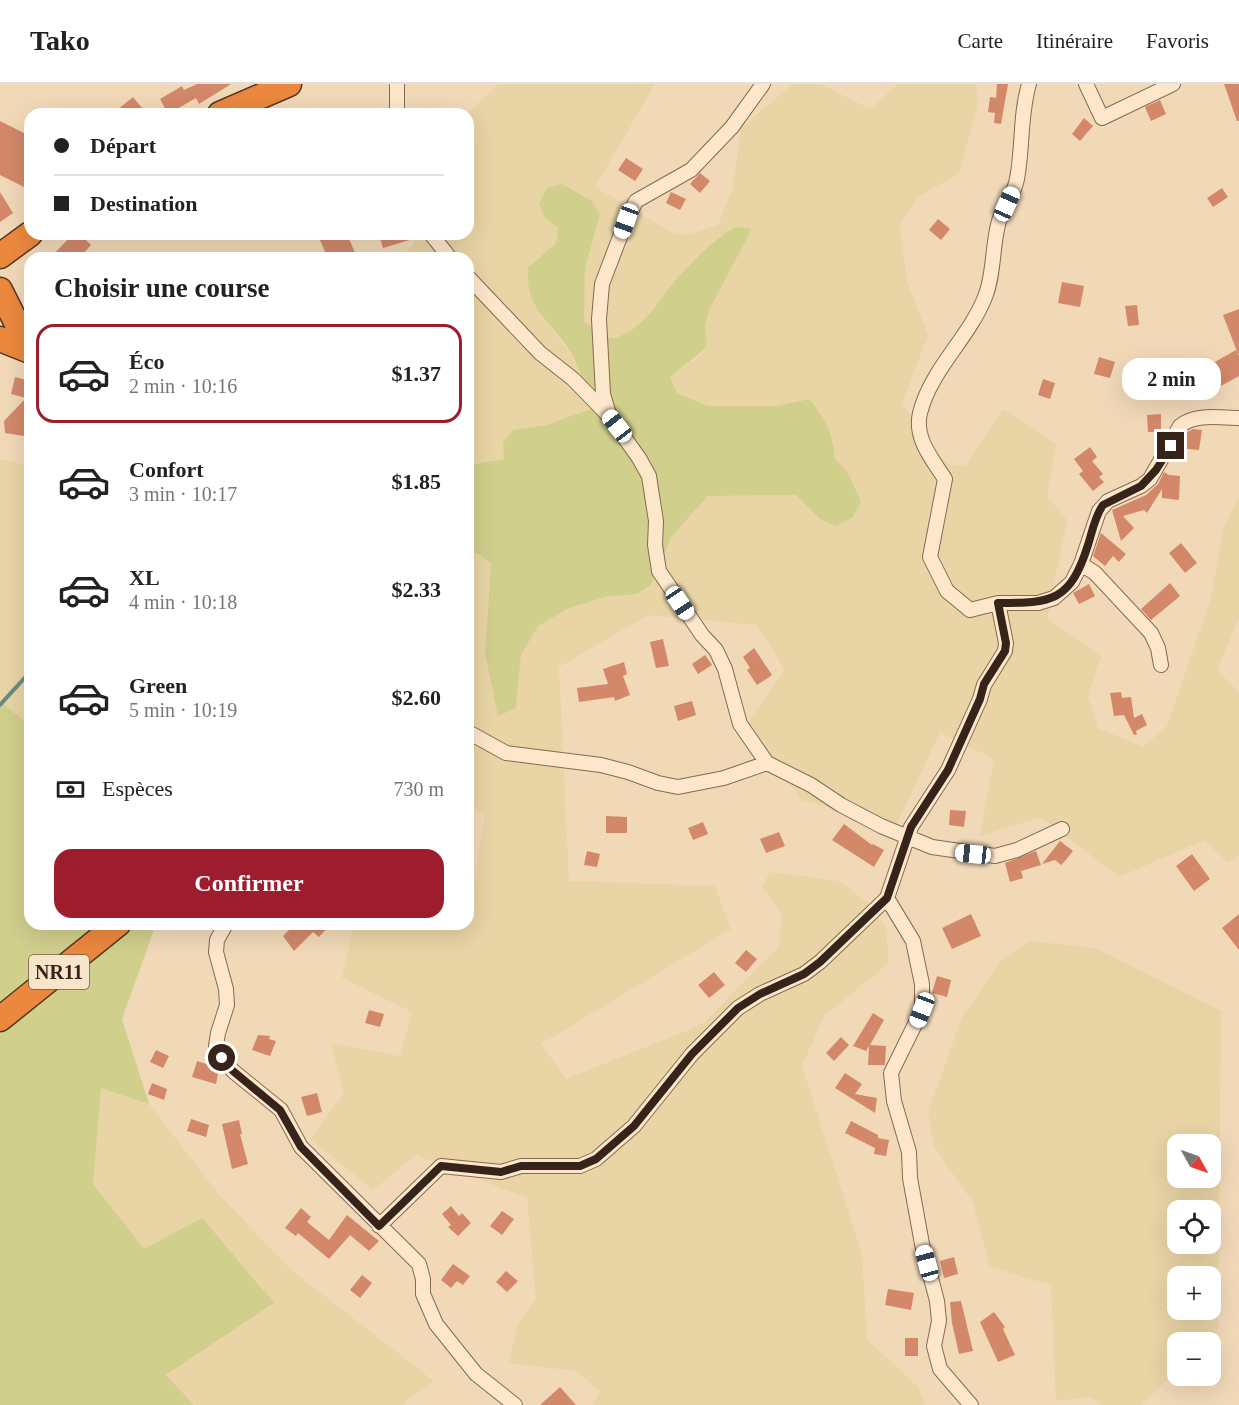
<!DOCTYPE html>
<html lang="fr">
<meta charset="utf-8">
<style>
body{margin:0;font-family:"Times New Roman",serif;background:#f2f2f2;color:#222;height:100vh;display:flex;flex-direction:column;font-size:22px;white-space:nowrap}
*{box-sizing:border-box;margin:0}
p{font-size:20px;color:#767676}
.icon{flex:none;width:33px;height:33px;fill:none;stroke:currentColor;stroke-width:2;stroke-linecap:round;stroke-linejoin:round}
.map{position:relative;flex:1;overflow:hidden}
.side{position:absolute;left:24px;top:168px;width:450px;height:678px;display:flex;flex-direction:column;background:#fff;border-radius:18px;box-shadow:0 6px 24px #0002}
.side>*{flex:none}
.guide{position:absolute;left:24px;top:24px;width:450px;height:132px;border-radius:18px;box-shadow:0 6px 24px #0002;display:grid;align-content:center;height:132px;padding:0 30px;background:#fff}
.needle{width:39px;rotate:130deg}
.fabs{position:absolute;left:1167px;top:1050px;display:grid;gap:12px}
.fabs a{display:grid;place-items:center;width:54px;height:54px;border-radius:12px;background:#fff;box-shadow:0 6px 24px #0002;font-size:30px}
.end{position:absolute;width:27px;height:27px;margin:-14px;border:8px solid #362319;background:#fff;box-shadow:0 0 0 3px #fff}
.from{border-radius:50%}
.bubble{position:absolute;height:42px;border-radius:18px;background:#fff;box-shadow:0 6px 24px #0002;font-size:20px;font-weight:700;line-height:42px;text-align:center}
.car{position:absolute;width:18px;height:36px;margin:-18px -9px;border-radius:8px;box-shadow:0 0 4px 2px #0007;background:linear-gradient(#fff 24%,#345 0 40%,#fff 0 76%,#345 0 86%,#fff 0)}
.guide b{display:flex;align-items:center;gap:21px;height:57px;font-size:22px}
.guide b+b{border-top:2px solid #e0e0e0}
.guide i{width:15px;height:15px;background:#222}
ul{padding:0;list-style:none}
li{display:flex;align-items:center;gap:18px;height:99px;margin:0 12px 9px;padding:0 18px;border:3px solid transparent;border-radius:18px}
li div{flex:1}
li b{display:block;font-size:22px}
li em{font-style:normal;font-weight:700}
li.on{border-color:#9d1d2f}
li>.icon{width:54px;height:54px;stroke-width:1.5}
h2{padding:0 30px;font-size:27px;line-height:72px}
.pay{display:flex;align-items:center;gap:15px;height:66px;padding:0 30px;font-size:22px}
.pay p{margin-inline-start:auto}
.cta{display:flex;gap:12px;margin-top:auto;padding:12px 30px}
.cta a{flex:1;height:69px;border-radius:18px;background:#9d1d2f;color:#fff;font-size:24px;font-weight:700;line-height:69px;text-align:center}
header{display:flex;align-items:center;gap:36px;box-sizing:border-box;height:84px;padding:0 30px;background:#fff;border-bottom:2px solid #e0e0e0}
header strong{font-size:28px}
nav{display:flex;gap:33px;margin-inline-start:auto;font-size:21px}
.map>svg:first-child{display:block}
</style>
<header>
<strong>Tako</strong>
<nav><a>Carte</a><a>Itinéraire</a><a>Favoris</a></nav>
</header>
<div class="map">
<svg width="1239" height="1321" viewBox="0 0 1239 1321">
<rect width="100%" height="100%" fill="#f1d9b8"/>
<path fill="#e8d4a5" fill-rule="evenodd" d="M499 0H655L595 103 671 148 687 151 718 141 733 104 741 44 793 0H821L870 25 898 0H976L978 20 959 89 917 114 900 141 907 198 928 251 902 319 947 380 965 383 1003 325 1056 360 1047 412 1067 436 1047 535 1101 572 1088 613 1098 644 1143 663 1167 642 1211 514 1223 446 1239 412V533L1217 586 1239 608V771L1228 779 1204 756 1119 793 1041 733 980 752 994 675 940 648 896 742 801 716 748 638 785 586 757 541 648 531 559 583 569 797 715 802 731 845 541 960 566 995 701 941 779 863 782 830 762 803 770 788 839 797 866 817 886 844 889 879 824 932 802 982 862 1170 867 1255 918 1303 925 1321H593L600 1307 576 1287 509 1279 517 1242 536 1215 527 1114 416 1071 373 1106 310 1055 344 1009 331 959 400 972 412 928 342 894 354 840H468V803L473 804 485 731 468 719V468L479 470 491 480 485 570 516 624 521 571 538 542 569 524 605 513 637 510 651 501 672 452 708 412 796 411 820 434 846 386 835 375 834 358 810 315 776 322H708L676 309 670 294 681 281 697 275 707 261 705 242 709 226 752 145 720 152 681 190 640 241 626 251 611 255 584 238 585 184 600 131 545 134 558 144 556 160 528 184 542 233 575 275 592 325 546 341 513 346 504 375 468 381V174H401L414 159V150H468L467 30Z
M0 375 30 382 29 642 0 617Z
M1030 857 1095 864 1221 927 1218 1246 1205 1258H1178L1177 1286 1142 1321H1102L1089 1313 1056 1317 1051 1201 990 1183 973 1119 934 1062 928 1029 962 933 1001 877ZM1178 1060H1210V1094H1178ZM1178 1126H1210V1160H1178ZM1178 1192H1210V1226H1178Z
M101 1003 149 1020 217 1108 290 1185 434 1297 401 1321H194L166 1291 274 1219 144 1166 93 1100Z"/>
<path fill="#d0cf8c" d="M562 100 592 117 600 131 585 184 584 238 611 255C646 247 659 213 682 189 698 172 715 155 735 143L752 145 709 226 705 242 707 261C694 278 683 278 670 294L677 309 708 322H776L810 315C824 335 834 350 835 375L846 386 861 417 853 433 836 442 820 435 796 411 708 412 672 452 651 501 637 510 605 513 569 524 538 542 521 571 516 624 498 632 485 570 491 480 479 470 468 468V381L504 375 503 359 513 346 546 341 591 325C586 309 582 291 575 276 559 242 524 230 528 184L556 159 558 144 545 134 539 119 547 104Z
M0 617 30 642V840H156L122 935 149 1020 101 1004 93 1100 144 1165 202 1134 274 1219 166 1291 194 1321H0Z"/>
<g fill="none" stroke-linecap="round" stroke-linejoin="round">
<path stroke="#658e7f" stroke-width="4" d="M0 621 30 588"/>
</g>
<path fill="#d3886a" d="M197 0H231L199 20 196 14 168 30 160 15 182 2 184 6Z
M997 0H1008L1001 40 994 39 995 29 988 28 990 13 996 14Z
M1224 0H1239V37H1237Z
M133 13 147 30H112Z
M1160 16 1166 30 1151 37 1145 23Z
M1084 34 1093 42 1080 57 1072 50Z
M0 37 30 52V106L0 91Z
M626 74 643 85 635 97 618 86Z
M700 89 710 97 700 109 690 100Z
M1222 104 1228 113 1213 123 1207 114Z
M0 108 13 129 0 138Z
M671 108 686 115 680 126 666 119Z
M938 135 950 145 941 156 929 146Z
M73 150H80L91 161 79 174H50Z
M328 150H347L355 169 343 174H328L319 154Z
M392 150H420V153L383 164 380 154Z
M1062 198 1084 202 1080 223 1058 219Z
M1137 221 1139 241 1128 242 1125 222Z
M1239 225V269L1238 270 1223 231Z
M1236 266 1239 272V292L1219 303 1206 283Z
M1099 273 1115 278 1110 294 1094 290Z
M15 293 30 297V353L5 349 4 337 26 314 11 310Z
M1043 295 1055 299 1050 315 1038 311Z
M1161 330V348H1148L1147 331Z
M1193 345 1202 346 1199 366 1178 364 1187 348Z
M1090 363 1097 373 1092 377 1103 390 1099 393 1104 398 1093 407 1079 390 1083 387 1074 375Z
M1164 388 1169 391 1180 392 1179 416 1162 414V405L1147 429 1144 426 1123 432 1134 444 1121 457 1112 426 1146 411 1158 400Z
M1101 449 1126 470 1119 478 1113 472 1105 482 1093 472Z
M1181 459 1197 479 1185 489 1169 469Z
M1170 499 1180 512 1151 536 1141 525Z
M1089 500 1095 512 1079 520 1073 509Z
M663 555 669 582 656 584 650 558Z
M754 564 772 591 757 601 747 586 750 584 743 573Z
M705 571 712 581 698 590 692 580Z
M624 578 627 590 623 592 630 611 615 617 614 613 579 618 577 604 608 600 603 585Z
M1121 608 1122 614 1131 613 1134 634 1142 630 1147 641 1136 647 1137 650 1134 651 1124 631 1114 632 1110 609Z
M692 617 696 631 678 637 674 622Z
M950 726 966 727 964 743 949 741Z
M606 732 627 733V749H606Z
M703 738 708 750 693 756 688 744Z
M844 740 872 761 873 760 884 766 874 783 832 756Z
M779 748 785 762 766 769 760 755Z
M1060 757 1073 767 1065 777 1061 781 1055 776 1042 780Z
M587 767 600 770 597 783 584 781Z
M1036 767 1041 781 1021 787 1023 794 1010 798 1005 779Z
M1192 770 1210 795 1194 807 1176 782Z
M971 830 981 852 952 865 942 844Z
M1239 830V866L1222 844Z
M286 840H331L319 853 313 848 294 867 283 852 290 845Z
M746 866 757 875 746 888 735 879Z
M714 888 725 901 709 914 698 901Z
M937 892 951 896 947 913 932 909Z
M369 926 384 930 380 943 365 939Z
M873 929 884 936 870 961 886 962 885 981H868L869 962 866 967 853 962Z
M258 951 270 952 269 955 276 957 270 972 252 966Z
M841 953 849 961 834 977 826 969Z
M156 966 169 972 163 984 150 978Z
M197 977 219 984 216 1000 192 993Z
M845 989 862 1000 855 1010 877 1014 875 1029 835 1004Z
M152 999 167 1005 164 1016 148 1010Z
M317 1009 322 1028 307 1032 301 1013Z
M191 1035 209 1041 206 1053 187 1047Z
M239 1036 242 1050H240L248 1080 232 1085 222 1040Z
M851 1037 878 1051V1054L889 1056 886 1072 874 1070 875 1064 845 1049Z
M451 1122 459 1132 462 1129 471 1139 458 1152 448 1143 451 1141 442 1130Z
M301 1124 311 1133 307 1138 329 1156 347 1131 379 1157 369 1167 350 1151 329 1175 298 1149 296 1152 285 1144Z
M502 1127 514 1135 502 1151 490 1142Z
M954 1173 958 1190 944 1194 940 1177Z
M453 1180 470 1192 463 1201 457 1197 451 1204 441 1196Z
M506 1187 518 1197 507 1208 496 1198Z
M362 1191 372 1199 360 1214 350 1206Z
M888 1205 914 1209 911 1226 885 1221Z
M961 1217 973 1267 959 1270 952 1239 950 1218Z
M994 1228 1005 1243 1003 1245 1015 1271 998 1278 980 1238Z
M905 1254H918V1272H905Z
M560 1303 576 1321H540Z"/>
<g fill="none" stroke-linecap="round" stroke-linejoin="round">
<defs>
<path id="street" d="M1029 0C1020 30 1023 63 1017 95 1014 112 1001 125 998 141 992 165 994 191 985 213 969 254 931 285 920 329 914 354 932 375 945 395L930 473 947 507 970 526 998 519H1038L1054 514 1072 498 1081 480 1099 427 1108 417 1141 402 1150 395 1180 342C1195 329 1221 334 1239 334
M1086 0 1102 34 1173 0
M397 30V0
M431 150 450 174
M468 193 540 269 573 295 609 332 639 374 649 392 651 405 656 437 655 461 659 487 702 551 716 566 725 585 740 640 767 679 811 701 841 721 881 742 932 763 995 772 1017 766 1062 745
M609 330 603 310 599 235 602 200 626 137 636 117 691 86 732 43 763 0
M1081 480 1095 489 1151 549 1158 564 1161 581
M468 648 506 669 601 681 628 688 658 699 678 703 724 694 767 679
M226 840 217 856 216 868 226 905 227 921 218 949 216 962 218 968 233 987 281 1026 301 1063 419 1180 423 1195V1210L436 1240 476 1290 515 1321
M379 1142 441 1082 501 1088 521 1082H580L596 1075 634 1042 692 970 738 924 760 910 804 890 820 878 887 814
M971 1321 940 1285 934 1262 939 1237 937 1217 922 1160 910 1094 909 1068 894 1017 891 989 922 926V900L913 857 887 814 911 743 948 686 980 615 984 601 1005 567 1006 559 998 519"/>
<path id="highway" d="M220 30 289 0
M0 172 30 150
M0 206 19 244 30 256
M0 255 30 267
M0 935 118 840"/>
</defs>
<use href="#street" stroke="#886852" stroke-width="16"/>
<use href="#highway" stroke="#553727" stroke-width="27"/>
<use href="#street" stroke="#fce7cb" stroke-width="14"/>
<use href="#highway" stroke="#ec883e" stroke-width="24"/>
</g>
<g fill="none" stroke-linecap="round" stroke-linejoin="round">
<path stroke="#362319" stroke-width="8" d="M222 974 233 987 280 1026 301 1063 379 1142 441 1082 501 1088 521 1082H580L596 1075 634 1042 692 970 738 924 760 910 804 890 820 878 887 814 911 743 948 686 980 615 984 600 1005 567 1006 559 998 519C1052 519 1070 518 1088 461 1092 448 1095 432 1103 421L1141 402 1156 386 1171 362"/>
</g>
<g text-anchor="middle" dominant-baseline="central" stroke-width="4.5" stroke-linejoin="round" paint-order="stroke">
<rect fill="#f8e4c8" stroke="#705d4e" stroke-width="1.5" x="29" y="871" width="60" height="34" rx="4.5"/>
<g font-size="20" font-weight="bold" fill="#362319">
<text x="59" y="888">NR11</text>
</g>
</g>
</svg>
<div class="fabs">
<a><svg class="needle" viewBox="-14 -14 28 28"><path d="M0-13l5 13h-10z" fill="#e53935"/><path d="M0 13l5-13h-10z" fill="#767676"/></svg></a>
<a><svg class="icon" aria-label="locate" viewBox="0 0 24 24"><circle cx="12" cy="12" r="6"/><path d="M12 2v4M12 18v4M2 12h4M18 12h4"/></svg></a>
<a>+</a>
<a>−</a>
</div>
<i class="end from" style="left:222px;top:974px"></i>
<i class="end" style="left:1171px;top:362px"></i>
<div class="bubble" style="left:1122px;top:274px;width:99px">2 min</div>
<i class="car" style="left:1007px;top:120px;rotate:24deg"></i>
<i class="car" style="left:626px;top:137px;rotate:200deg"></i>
<i class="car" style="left:617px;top:342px;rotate:322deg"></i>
<i class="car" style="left:680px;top:519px;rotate:146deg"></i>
<i class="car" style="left:973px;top:770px;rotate:276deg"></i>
<i class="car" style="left:922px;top:926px;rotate:201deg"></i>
<i class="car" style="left:927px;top:1179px;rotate:345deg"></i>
<div class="guide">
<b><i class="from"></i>Départ</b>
<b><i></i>Destination</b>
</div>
<section class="side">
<h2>Choisir une course</h2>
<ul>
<li class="on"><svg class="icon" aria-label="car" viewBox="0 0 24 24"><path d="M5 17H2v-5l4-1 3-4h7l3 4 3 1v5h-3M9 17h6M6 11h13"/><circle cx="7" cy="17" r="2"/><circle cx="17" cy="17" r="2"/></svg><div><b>Éco</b><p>2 min · 10:16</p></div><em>$1.37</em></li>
<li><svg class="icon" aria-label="car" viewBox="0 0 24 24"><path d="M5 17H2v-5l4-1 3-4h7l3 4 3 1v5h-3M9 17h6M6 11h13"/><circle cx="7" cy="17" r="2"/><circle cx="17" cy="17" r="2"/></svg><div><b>Confort</b><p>3 min · 10:17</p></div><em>$1.85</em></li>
<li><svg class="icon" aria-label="car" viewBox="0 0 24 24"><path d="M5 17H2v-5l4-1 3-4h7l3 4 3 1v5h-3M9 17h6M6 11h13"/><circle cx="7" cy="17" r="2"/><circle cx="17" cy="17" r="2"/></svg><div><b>XL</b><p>4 min · 10:18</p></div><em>$2.33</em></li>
<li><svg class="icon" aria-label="car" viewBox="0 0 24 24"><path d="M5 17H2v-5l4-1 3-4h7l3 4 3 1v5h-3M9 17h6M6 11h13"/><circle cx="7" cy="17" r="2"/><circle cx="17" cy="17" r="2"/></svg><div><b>Green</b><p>5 min · 10:19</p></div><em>$2.60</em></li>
</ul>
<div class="pay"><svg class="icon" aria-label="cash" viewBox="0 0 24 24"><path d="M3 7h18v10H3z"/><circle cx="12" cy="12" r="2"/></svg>Espèces<p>730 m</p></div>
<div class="cta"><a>Confirmer</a></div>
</section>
</div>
